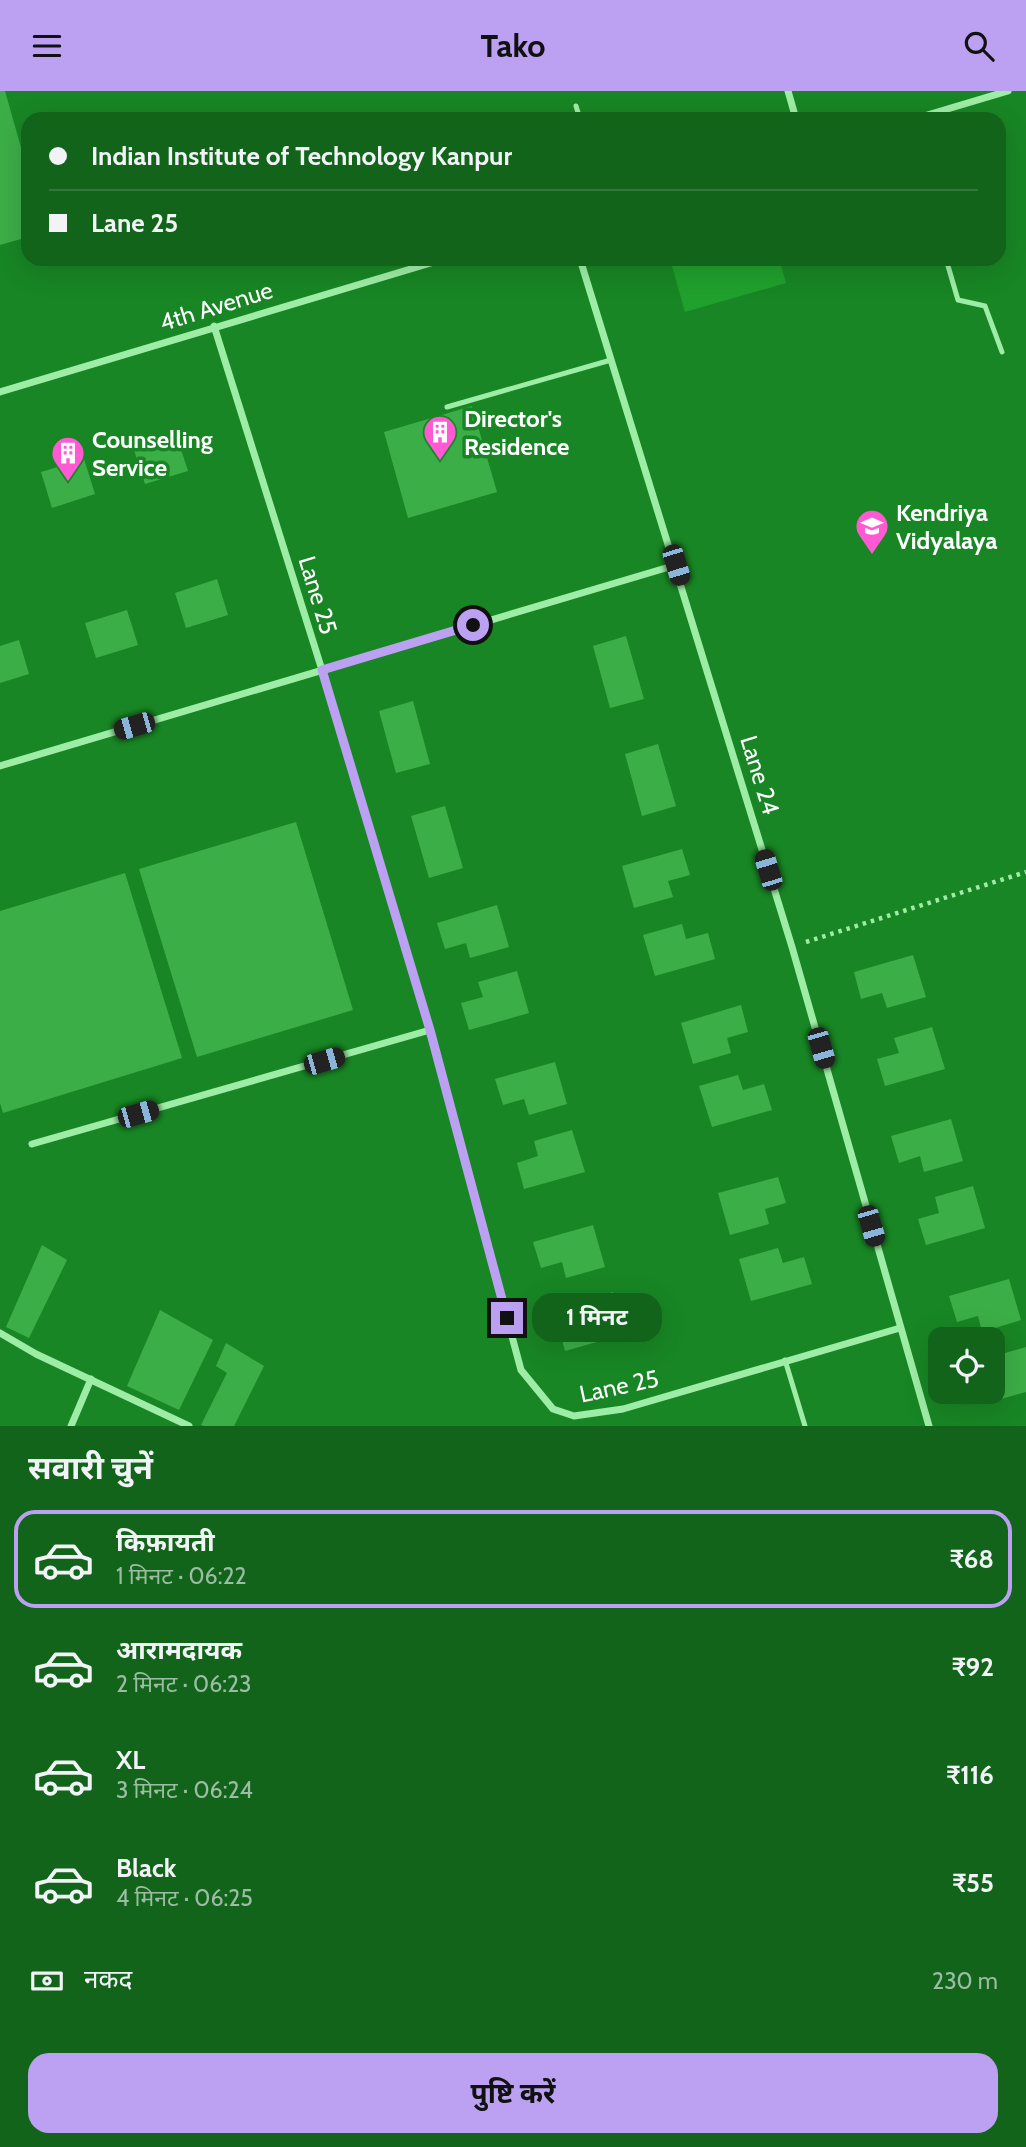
<!DOCTYPE html>
<html lang="hi">
<meta charset="utf-8">
<style>
body{margin:0;font-family:Cabin,"Noto Sans Devanagari",sans-serif;background:#1f6d28;color:#f1f3f6;height:100vh;display:flex;flex-direction:column;font-size:26px;white-space:nowrap}
*{box-sizing:border-box;margin:0}
p{font-size:23px;color:#9cbda3}
.icon{flex:none;width:38px;height:38px;fill:none;stroke:currentColor;stroke-width:2;stroke-linecap:round;stroke-linejoin:round}
.map{position:relative;height:1335px;overflow:hidden}
.sheet{display:flex;flex-direction:column;background:#12641b;flex:1}
.sheet>*{flex:none}
.guide{position:absolute;left:21px;top:21px;width:985px;height:154px;border-radius:21px;box-shadow:0 7px 28px #0002;display:grid;align-content:center;height:154px;padding:0 28px;background:#12641b}
.controls{position:absolute;left:928px;top:1236px;display:grid;gap:14px}
.controls a{display:grid;place-items:center;width:77px;height:77px;border-radius:14px;background:#12641b;box-shadow:0 7px 28px #0002;font-size:35px}
.end{position:absolute;width:32px;height:32px;margin:-16px;border:9px solid #bca0f2;background:#111;box-shadow:0 0 0 4px #111}
.from{border-radius:50%}
.bubble{position:absolute;height:49px;border-radius:21px;background:#12641b;box-shadow:0 7px 28px #0002;font-size:23px;font-weight:700;line-height:49px;text-align:center}
.car{position:absolute;width:21px;height:42px;margin:-21px -10px;border-radius:9px;box-shadow:0 0 5px 2px #0007;background:linear-gradient(#222 24%,#8ab4d8 0 40%,#222 0 76%,#8ab4d8 0 86%,#222 0)}
.guide b{display:flex;align-items:center;gap:24px;height:66px;font-size:26px}
.guide b+b{border-top:2px solid #31783a}
.guide i{width:18px;height:18px;background:#f1f3f6}
ul{padding:0;list-style:none}
li{display:flex;align-items:center;gap:21px;height:98px;margin:0 14px 10px;padding:0 14px;border:4px solid transparent;border-radius:21px}
li div{flex:1}
li b{display:block;font-size:26px}
li em{font-style:normal;font-weight:700}
li.selected{border-color:#bca0f2}
li>.icon{width:63px;height:63px;stroke-width:1.5}
h2{padding:0 28px;font-size:32px;line-height:84px}
.pay{display:flex;align-items:center;gap:18px;height:77px;padding:0 28px;font-size:26px}
.pay p{margin-inline-start:auto}
.cta{display:flex;gap:14px;margin-top:auto;padding:14px 28px}
.cta a{flex:1;height:80px;border-radius:21px;background:#bca0f2;color:#111;font-size:28px;font-weight:700;line-height:80px;text-align:center}
header{display:flex;justify-content:space-between;align-items:center;height:91px;padding:0 28px;background:#bca0f2;color:#111;font-size:32px;font-weight:700}
.map>svg:first-child{display:block}
</style>
<header><svg class="icon" aria-label="menu" viewBox="0 0 24 24"><path d="M4 6h16M4 12h16M4 18h16"/></svg>Tako<svg class="icon" aria-label="search" viewBox="0 0 24 24"><circle cx="10" cy="10" r="6"/><path d="M15 15l6 6"/></svg></header>
<div class="map">
<svg width="1026" height="1335" viewBox="0 0 1026 1335">
<rect width="100%" height="100%" fill="#188624"/>
<path fill="#20a02d" d="M670 168H779L786 192 685 221Z"/>
<path fill="#3cae47" d="M0 0H5L28 81V146L0 154Z
M472 315 497 401 408 427 384 341Z
M176 343 188 380 145 393 133 356Z
M84 368 95 403 52 417 41 381Z
M217 488 228 524 186 537 175 502Z
M127 519 138 554 96 567 85 532Z
M626 545 644 608 610 617 593 555Z
M19 549 29 583 0 592V555Z
M413 610 430 673 396 682 379 620Z
M658 653 676 715 642 725 625 663Z
M445 715 463 777 429 787 411 725Z
M296 731 353 919 197 966 139 778Z
M682 758 690 784 668 790 673 806 634 817 622 775Z
M125 782 182 967 3 1022 0 1012V820Z
M497 814 509 856 470 867 466 852 445 858 437 832Z
M682 833 686 848 708 842 715 868 655 885 643 844Z
M913 864 926 906 887 917 882 902 861 908 854 881Z
M517 880 529 922 469 939 461 912 483 906 478 891Z
M741 914 748 941 727 947 731 962 693 973 681 932Z
M932 936 945 978 885 995 877 968 899 962 894 947Z
M555 971 567 1013 529 1024 524 1008 503 1014 495 988Z
M738 984 743 999 764 993 772 1019 712 1036 699 995Z
M951 1028 963 1070 924 1081 920 1065 899 1072 891 1045Z
M572 1039 585 1081 524 1098 517 1072 538 1065 534 1050Z
M778 1086 786 1112 765 1118 769 1133 730 1144 718 1102Z
M973 1095 985 1137 926 1154 918 1128 939 1122 935 1106Z
M593 1134 605 1176 566 1187 562 1171 541 1177 533 1151Z
M42 1154 67 1169 29 1247 6 1236Z
M778 1157 783 1172 804 1166 812 1193 751 1210 739 1168Z
M1009 1188 1021 1229 982 1241 978 1225 957 1231 949 1205Z
M613 1201 625 1243 565 1260 558 1234 579 1227 575 1212Z
M160 1219 213 1249 179 1319 127 1295Z
M226 1252 264 1275 234 1335H204L201 1334 227 1282 216 1275Z
M1026 1256V1301L983 1313 979 1300H992V1282L997 1281 992 1266Z"/>
<g fill="none" stroke-linecap="round" stroke-linejoin="round">
<path stroke="#9eeda6" stroke-width="4.5" stroke-dasharray="3.5 5" stroke-linecap="butt" d="M806 851 1026 781"/>
<path stroke="#9eeda6" stroke-width="5" d="M576 15 580 28
M946 168 958 209 985 215 1002 261
M447 316 611 269
M785 1269 805 1335"/>
<path stroke="#9eeda6" stroke-width="7" d="M788 0 796 28
M914 28 1008 0
M580 168 792 856 929 1335
M214 235 322 579 430 939 521 1279 553 1318 574 1325 623 1318 900 1237
M0 301 444 168
M0 675 676 474
M32 1053 430 939
M0 1242 36 1263 189 1335
M71 1335 91 1288"/>
</g>
<g fill="none" stroke-linecap="round" stroke-linejoin="round">
<path stroke="#bca0f2" stroke-width="9" d="M473 534 322 579 430 939 507 1227"/>
</g>
<defs>
<symbol id="building-pin" viewBox="-11 -11 22 30"><path d="M0 17L-7.5 6A9.5 9.5 0 1 1 7.5 6Z" fill="#ff5ad4" stroke="#188624"/><path d="M-4-6H4V6H1V3H-1V6H-4ZM-2.5-4.3h1.7v1.8h-1.7ZM.8-4.3h1.7v1.8H.8ZM-2.5-1h1.7V.8h-1.7ZM.8-1h1.7V.8H.8Z" fill="#fff"/></symbol>
<symbol id="school-pin" viewBox="-11 -11 22 30"><path d="M0 17L-7.5 6A9.5 9.5 0 1 1 7.5 6Z" fill="#ff5ad4" stroke="#188624"/><path d="M0-5L7-2L0 1L-7-2ZM-4 1L0 2.5L4 1V4Q0 6-4 4Z" fill="#fff"/></symbol>
</defs>
<g fill-rule="evenodd">
<use href="#building-pin" x="421" y="322" width="38" height="52"/>
<use href="#building-pin" x="49" y="343" width="38" height="52"/>
<use href="#school-pin" x="853" y="416" width="38" height="52"/>
</g>
<g text-anchor="middle" dominant-baseline="central" stroke-width="7" stroke-linejoin="round" paint-order="stroke">
<g font-size="24" fill="#fff" stroke="#188624">
<text transform="translate(216 215) rotate(-17)">4th Avenue</text>
<text transform="translate(318 504) rotate(73)">Lane 25</text>
<text transform="translate(760 684) rotate(73)">Lane 24</text>
<text transform="translate(619 1295) rotate(-12)">Lane 25</text>
</g>
<g font-size="24" font-weight="bold" fill="#fff" stroke="#188624" text-anchor="start">
<text x="464" y="327">Director's<tspan x="464" dy="28">Residence</tspan></text>
<text x="92" y="348">Counselling<tspan x="92" dy="28">Service</tspan></text>
<text x="896" y="421">Kendriya<tspan x="896" dy="28">Vidyalaya</tspan></text>
</g>
</g>
</svg>
<div class="controls">
<a><svg class="icon" aria-label="locate" viewBox="0 0 24 24"><circle cx="12" cy="12" r="6"/><path d="M12 2v4M12 18v4M2 12h4M18 12h4"/></svg></a>
</div>
<i class="end from" style="left:473px;top:534px"></i>
<i class="end" style="left:507px;top:1227px"></i>
<div class="bubble" style="left:532px;top:1202px;width:130px">1 मिनट</div>
<i class="car" style="left:676px;top:474px;rotate:163deg"></i>
<i class="car" style="left:134px;top:635px;rotate:254deg"></i>
<i class="car" style="left:768px;top:779px;rotate:343deg"></i>
<i class="car" style="left:821px;top:957px;rotate:164deg"></i>
<i class="car" style="left:324px;top:970px;rotate:74deg"></i>
<i class="car" style="left:138px;top:1023px;rotate:74deg"></i>
<i class="car" style="left:871px;top:1135px;rotate:164deg"></i>
<div class="guide">
<b><i class="from"></i>Indian Institute of Technology Kanpur</b>
<b><i></i>Lane 25</b>
</div>
</div>
<section class="sheet">
<h2>सवारी चुनें</h2>
<ul>
<li class="selected"><svg class="icon" aria-label="car" viewBox="0 0 24 24"><path d="M5 17H2v-5l4-1 3-4h7l3 4 3 1v5h-3M9 17h6M6 11h13"/><circle cx="7" cy="17" r="2"/><circle cx="17" cy="17" r="2"/></svg><div><b>किफ़ायती</b><p>1 मिनट · 06:22</p></div><em>₹68</em></li>
<li><svg class="icon" aria-label="car" viewBox="0 0 24 24"><path d="M5 17H2v-5l4-1 3-4h7l3 4 3 1v5h-3M9 17h6M6 11h13"/><circle cx="7" cy="17" r="2"/><circle cx="17" cy="17" r="2"/></svg><div><b>आरामदायक</b><p>2 मिनट · 06:23</p></div><em>₹92</em></li>
<li><svg class="icon" aria-label="car" viewBox="0 0 24 24"><path d="M5 17H2v-5l4-1 3-4h7l3 4 3 1v5h-3M9 17h6M6 11h13"/><circle cx="7" cy="17" r="2"/><circle cx="17" cy="17" r="2"/></svg><div><b>XL</b><p>3 मिनट · 06:24</p></div><em>₹116</em></li>
<li><svg class="icon" aria-label="car" viewBox="0 0 24 24"><path d="M5 17H2v-5l4-1 3-4h7l3 4 3 1v5h-3M9 17h6M6 11h13"/><circle cx="7" cy="17" r="2"/><circle cx="17" cy="17" r="2"/></svg><div><b>Black</b><p>4 मिनट · 06:25</p></div><em>₹55</em></li>
</ul>
<div class="pay"><svg class="icon" aria-label="cash" viewBox="0 0 24 24"><path d="M3 7h18v10H3z"/><circle cx="12" cy="12" r="2"/></svg>नकद<p>230 m</p></div>
<div class="cta"><a>पुष्टि करें</a></div>
</section>
